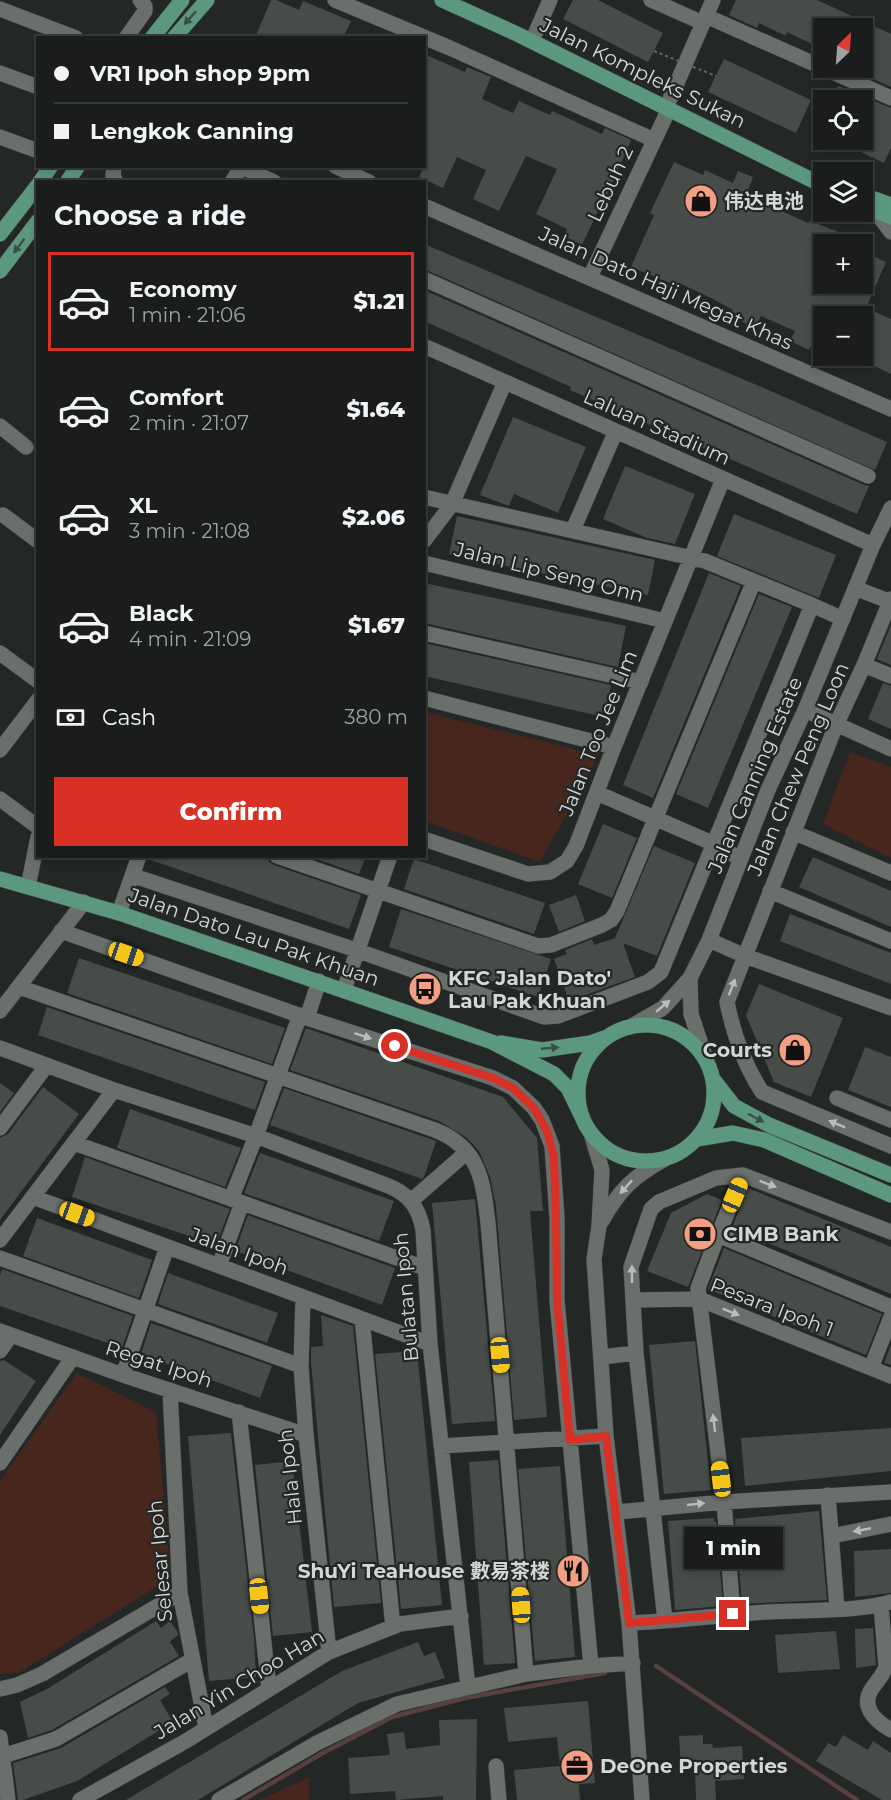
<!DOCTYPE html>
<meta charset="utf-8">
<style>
body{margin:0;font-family:Montserrat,"Noto Sans SC",sans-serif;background:#232625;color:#f1f3f6;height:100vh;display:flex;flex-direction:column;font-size:22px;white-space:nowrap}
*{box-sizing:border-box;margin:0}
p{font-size:20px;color:#9fa2a3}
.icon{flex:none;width:33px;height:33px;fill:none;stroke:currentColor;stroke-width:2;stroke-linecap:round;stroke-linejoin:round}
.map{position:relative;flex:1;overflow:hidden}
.sheet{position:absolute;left:36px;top:180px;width:390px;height:678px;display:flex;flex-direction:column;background:#1a1d1c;border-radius:0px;box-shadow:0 3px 9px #0003,0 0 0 2px #383b3b}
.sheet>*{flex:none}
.guide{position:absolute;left:36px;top:36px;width:390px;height:132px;border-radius:0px;box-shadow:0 3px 9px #0003,0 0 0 2px #383b3b;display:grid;align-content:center;height:132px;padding:0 18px;background:#1a1d1c}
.needle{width:39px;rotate:25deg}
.fabs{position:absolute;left:813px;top:18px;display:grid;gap:12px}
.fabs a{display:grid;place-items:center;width:60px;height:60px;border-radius:0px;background:#1a1d1c;box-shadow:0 3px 9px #0003,0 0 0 2px #383b3b;font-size:30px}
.end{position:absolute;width:27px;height:27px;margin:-14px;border:8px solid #d93025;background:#fff;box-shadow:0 0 0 3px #fff}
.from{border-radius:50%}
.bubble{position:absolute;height:42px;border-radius:0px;background:#1a1d1c;box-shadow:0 3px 9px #0003,0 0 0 2px #383b3b;font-size:20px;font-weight:800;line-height:42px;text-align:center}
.car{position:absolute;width:18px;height:36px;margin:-18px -9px;border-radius:8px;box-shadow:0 0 4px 2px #0007;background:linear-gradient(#f5c518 24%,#345 0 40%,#f5c518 0 76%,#345 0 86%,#f5c518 0)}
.guide b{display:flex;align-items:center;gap:21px;height:57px;font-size:22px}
.guide b+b{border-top:2px solid #383b3b}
.guide i{width:15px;height:15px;background:#f1f3f6}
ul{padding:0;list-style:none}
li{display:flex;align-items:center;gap:18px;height:99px;margin:0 12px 9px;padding:0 6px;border:3px solid transparent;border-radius:0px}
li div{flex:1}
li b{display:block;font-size:22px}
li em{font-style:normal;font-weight:800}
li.selected{border-color:#d93025}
li>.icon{width:54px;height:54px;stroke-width:1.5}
h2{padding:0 18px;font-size:27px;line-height:72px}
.pay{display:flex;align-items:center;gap:15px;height:66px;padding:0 18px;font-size:22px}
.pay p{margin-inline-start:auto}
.cta{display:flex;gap:12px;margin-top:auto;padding:12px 18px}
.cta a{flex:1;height:69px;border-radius:0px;background:#d93025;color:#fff;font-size:24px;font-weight:800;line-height:69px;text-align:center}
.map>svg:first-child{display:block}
</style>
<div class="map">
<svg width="891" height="1800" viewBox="0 0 891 1800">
<rect width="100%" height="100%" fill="#232725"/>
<path fill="#47271d" d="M425 712 599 755 540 862 425 821Z
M850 752 891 767V858L823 824Z
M77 1373 156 1412 171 1578 18 1673 0 1674V1481Z
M309 1777V1800H260Z"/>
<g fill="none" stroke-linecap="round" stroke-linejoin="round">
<path stroke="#584040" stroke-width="4.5" d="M656 1666 857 1800
M243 1800 321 1754 392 1717 465 1698 605 1673"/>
</g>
<path fill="#474c49" d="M271 0H276L299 10 303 1 351 21 343 38H255Z
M573 0H598L663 33 648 62 563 19Z
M736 0H817L891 34V87L871 78 874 72 862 67V28H821L814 45 787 32 786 36 759 23 757 28 729 15Z
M424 54 465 72 467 67 491 77 482 99 513 113 519 101 550 115 552 111 602 134 605 128 631 140 607 195 606 194 582 245 564 236 567 229 536 214 557 169 526 156 499 211 473 199 486 170 457 157 443 188 419 177 424 166Z
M724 59 811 100 796 133 708 92Z
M838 86 891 108V148L884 163 859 151 873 119 862 114V100H832Z
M674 162 703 175 705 170 733 183 738 171 753 177 748 190 750 191 748 196 808 223 810 221 870 244H824V284H862V251L886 262 866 308 891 319V374L862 360V316H824V346L813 341 809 350 790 341 795 331 761 316 755 328 731 316 733 310 711 298 679 283 677 286 631 267 654 215 650 213Z
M424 244 759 386 887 442 875 470 424 269Z
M424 290 864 485 869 486 857 514 570 390 571 387 424 321Z
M513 417 586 447 558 513 514 494 509 506 480 495Z
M625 466 695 494 675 544 647 538 603 519Z
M734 514 836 555 819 598 717 556Z
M457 516 655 560 648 595 449 554Z
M709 573 741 586 653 798 623 785Z
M424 583 626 626 618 667 424 623Z
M759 594 792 607 708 808 676 794Z
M891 625V665L877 659Z
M424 643 611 685 604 717 424 676Z
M883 683 891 686V729L868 719Z
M603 824 637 838 612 898 578 884Z
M654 846 695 863 657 956 623 943 635 977 569 1001 554 959 567 954 565 950 592 939 594 945 615 938Z
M148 856H267L269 862 274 865 361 895 349 929 148 859Z
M308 856H366L359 874Z
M813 857 891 891V927L799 887Z
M414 859 545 903 534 934 404 889Z
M576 895 585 921 559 932 549 905Z
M401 909 551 959 538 997 389 947Z
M790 914 891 953V984L780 941Z
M79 958 285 1028 272 1064 67 993Z
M759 984 843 1018 811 1097 774 1082 746 1015Z
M47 1007 265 1082 255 1110 38 1035Z
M306 1028 503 1097 537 1138 543 1211H530L547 1417 514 1420 496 1206 490 1177 479 1151 467 1138 439 1121 290 1070Z
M865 1047 891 1057V1107L848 1090Z
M0 1083 14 1093 0 1112Z
M43 1087 79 1114 0 1220V1138L8 1134Z
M284 1088 436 1141 424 1177 422 1179 270 1125Z
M130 1109 241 1148 225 1187 117 1148Z
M260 1153 394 1201 379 1241 244 1193Z
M85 1157 230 1209 216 1245 72 1197Z
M748 1188 891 1247V1294L766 1242 765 1244 731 1230Z
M707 1194 722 1200 688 1287 647 1271 671 1213Z
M475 1199 495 1421 452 1424 432 1203Z
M248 1215 395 1268 382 1305 235 1251Z
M37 1218 152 1260 139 1298 23 1256Z
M724 1248 882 1314 866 1355 708 1289Z
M2 1269 133 1316 122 1348 0 1306V1276Z
M168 1273 278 1313 267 1343 158 1304Z
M321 1315 353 1326 381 1603 334 1607 311 1362V1347L323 1346Z
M151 1323 272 1366 260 1398 141 1354Z
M695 1341 711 1490 664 1494 649 1345Z
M891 1344V1365L884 1363Z
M417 1351 442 1605 401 1609 375 1354Z
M4 1360 36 1381 0 1435V1361Z
M891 1428V1471L745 1486 741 1438Z
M231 1433 254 1638 256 1677 209 1681 188 1436Z
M498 1460 515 1663 484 1665 469 1462Z
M292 1461 312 1632 273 1636 255 1465Z
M560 1466 575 1657 535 1661 518 1469Z
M819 1511 827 1600 742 1604 735 1519Z
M714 1518V1522L716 1521 723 1606 675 1610 668 1521Z
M891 1549V1593L855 1597 854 1551Z
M156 1621 161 1628 170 1621 177 1631 178 1635 170 1642 179 1656 52 1730 28 1738 20 1702 47 1689Z
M873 1628 876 1665 856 1668 855 1629Z
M836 1631 840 1669 778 1673 775 1635Z
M418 1642 424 1656 435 1652 445 1678 358 1703 198 1800H126L342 1671Z
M165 1687 170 1694 160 1700 173 1722 77 1781 23 1800H18L13 1763 61 1748Z
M588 1701 595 1783 579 1784 580 1800H517L514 1770 560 1766 557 1737 508 1742 504 1708Z
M477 1719 476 1800H443V1796L396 1800 395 1791 350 1794 348 1758 390 1755 387 1734 404 1732 406 1749 440 1745 439 1720Z
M703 1735V1744H712L713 1748 742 1746 744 1779 715 1781 716 1800H696L695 1767 681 1768 679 1736Z
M843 1735 868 1750 873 1741 891 1753V1800H882L816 1761 828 1743 836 1747Z"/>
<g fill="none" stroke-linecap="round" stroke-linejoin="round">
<defs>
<path id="minor" d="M335 0 450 48 654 140
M651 0 703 23
M0 9 76 38
M706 16 891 98
M536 32 550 0
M126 38 145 11V6L140 0
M0 73 38 87
M670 99 713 0
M0 137 38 151
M114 166 113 176 116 182
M240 166 274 182
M335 166 369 182
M232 182 241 167
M424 206 891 409
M876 212 891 232
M590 277 669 109
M424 279 868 476
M424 346 873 545
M0 426 26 447
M3 515 38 541
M573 530 615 433
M424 541 452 504 505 382
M424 563 665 621
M855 588 891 602
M891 599 864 665 836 725 727 1002C733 1032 745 1066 762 1092L891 1146
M812 605 843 619
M424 633 641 682
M0 653 38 681
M864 665 891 676
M424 698 614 747
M805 710 891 749
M0 750 38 700
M597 793 712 843 741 859
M0 799 38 827
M793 832 891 873
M424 839 528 874 550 872 567 861 576 846 614 747 723 479
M277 856 538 946 551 945 602 925 611 920 617 911 754 581
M134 876 356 950 544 1017 558 1016 648 982 661 972 812 605 705 561 424 497
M28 887 38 837
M770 891 891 941
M119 913 139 856
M61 931 307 1018 493 1078 513 1088 534 1108 542 1120 552 1146 557 1218V1300L591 1666
M709 940 745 956 891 1008
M19 987 435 1130C480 1148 483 1181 488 1223L526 1674
M344 990 390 856
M0 1011 84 902
M307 1018 319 981
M630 1027 663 1008 690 978
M0 1048 114 1090 256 1136 386 1185C408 1193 419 1207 423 1230L430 1344 468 1687
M707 1062 691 1014 690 978 709 940 768 790 805 710 873 545 891 508
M837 1098 891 1120
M0 1128 47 1065
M591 1133 602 1170 599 1226 594 1259 606 1436 629 1623 642 1800
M74 1143 425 1268
M33 1197 430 1344
M231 1199 256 1136 300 1015
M411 1201 467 1152
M602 1221C619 1190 634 1176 665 1159
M718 1235 891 1307
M0 1240 114 1090
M0 1258 301 1366
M219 1266 242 1203
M303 1297 301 1366 306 1435 329 1652
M633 1300 699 1299 891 1376
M362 1319 393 1627
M0 1331 123 1375 306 1435
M0 1351 11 1335
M601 1357 636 1353
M871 1368 891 1317
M123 1375 167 1247
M170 1390 180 1593 206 1728
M239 1412 269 1689
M442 1446 606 1436
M0 1463 73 1357
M828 1495 837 1609
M617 1512 724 1502 891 1492
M832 1536 891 1524
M881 1605 886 1667C883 1675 878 1680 873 1687 859 1706 875 1721 891 1730
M733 1614 724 1502 698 1288 718 1235 743 1175
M665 1621 636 1353 631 1267 651 1209 659 1202 716 1178 743 1175 891 1232
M629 1623C675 1621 721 1615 767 1612 803 1610 857 1612 891 1602
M0 1689 17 1685 42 1674 180 1593
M0 1737 8 1800
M0 1757 56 1739 192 1660
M496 1766 499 1800
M80 1800 186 1741 329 1652 400 1624 461 1616
M219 1800 317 1743 397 1704 526 1674 591 1666 633 1663"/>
<path id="major" d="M442 0 517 34 824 186
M152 38 182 0
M174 38 207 0
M40 182 51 166
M67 182 78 166
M866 196 891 205
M862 205 891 217
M0 234 38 185
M0 271 38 221
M0 879 119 913 492 1042 554 1074 568 1088 583 1119
M578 1093a68 68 0 1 1 136 0a68 68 0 1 1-136 0Z
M501 1043 542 1050 590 1043 604 1038
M713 1079 734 1106 769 1125 891 1175
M697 1139 733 1133 764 1140 891 1195"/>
</defs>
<use href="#minor" stroke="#404442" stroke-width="16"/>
<use href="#major" stroke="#404442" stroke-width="16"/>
<use href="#minor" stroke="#6a6f6c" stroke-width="15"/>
<use href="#major" stroke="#5c987f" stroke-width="15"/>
<path stroke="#636765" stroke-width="2" stroke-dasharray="3 3" stroke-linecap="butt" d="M654 51 716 76"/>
</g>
<defs><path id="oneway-solid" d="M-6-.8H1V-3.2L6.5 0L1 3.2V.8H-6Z" transform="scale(1.5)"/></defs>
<g fill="#374f44">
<use href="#oneway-solid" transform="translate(190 18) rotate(131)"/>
<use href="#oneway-solid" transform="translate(19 246) rotate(127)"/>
<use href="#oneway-solid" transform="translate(550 1048) rotate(-5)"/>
<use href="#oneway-solid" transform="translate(756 1118) rotate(28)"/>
</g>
<g fill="#babdbb">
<use href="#oneway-solid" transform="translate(732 987) rotate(-69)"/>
<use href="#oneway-solid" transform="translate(663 1006) rotate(-40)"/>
<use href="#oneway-solid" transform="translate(363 1036) rotate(18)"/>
<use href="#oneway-solid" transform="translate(837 1124) rotate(-157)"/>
<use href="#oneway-solid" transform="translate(768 1184) rotate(21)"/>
<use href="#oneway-solid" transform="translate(626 1187) rotate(133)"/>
<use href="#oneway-solid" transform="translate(632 1274) rotate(-90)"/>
<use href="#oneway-solid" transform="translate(731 1312) rotate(22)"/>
<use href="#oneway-solid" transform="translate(714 1423) rotate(-97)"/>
<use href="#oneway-solid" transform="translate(696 1504) rotate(-6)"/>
<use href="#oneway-solid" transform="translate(862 1530) rotate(169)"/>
</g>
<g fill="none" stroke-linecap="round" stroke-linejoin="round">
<path stroke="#d93025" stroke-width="8" d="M395 1046 493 1078 513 1088 534 1108 547 1131 554 1158 556 1218 557 1300 570 1440 606 1436 629 1623 733 1614"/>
</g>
<defs>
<symbol id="shop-disc" viewBox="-11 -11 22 22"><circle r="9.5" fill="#f39f84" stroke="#232725"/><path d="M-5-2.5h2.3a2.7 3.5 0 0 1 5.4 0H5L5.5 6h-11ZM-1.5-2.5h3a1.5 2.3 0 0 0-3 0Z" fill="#111"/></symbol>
<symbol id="bus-disc" viewBox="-11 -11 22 22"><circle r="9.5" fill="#f39f84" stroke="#232725"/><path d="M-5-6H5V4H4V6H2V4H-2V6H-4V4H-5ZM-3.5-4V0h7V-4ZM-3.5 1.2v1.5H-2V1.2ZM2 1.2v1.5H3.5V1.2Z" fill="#111"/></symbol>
<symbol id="bank-disc" viewBox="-11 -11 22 22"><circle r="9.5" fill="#f39f84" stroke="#232725"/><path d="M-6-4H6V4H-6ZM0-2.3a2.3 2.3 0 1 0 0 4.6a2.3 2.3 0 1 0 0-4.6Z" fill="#111"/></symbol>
<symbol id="restaurant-disc" viewBox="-11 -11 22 22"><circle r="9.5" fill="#f39f84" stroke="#232725"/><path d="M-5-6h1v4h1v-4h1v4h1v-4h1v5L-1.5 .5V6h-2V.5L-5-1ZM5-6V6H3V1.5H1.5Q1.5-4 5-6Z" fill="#111"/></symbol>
<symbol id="office-disc" viewBox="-11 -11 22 22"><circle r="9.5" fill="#f39f84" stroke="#232725"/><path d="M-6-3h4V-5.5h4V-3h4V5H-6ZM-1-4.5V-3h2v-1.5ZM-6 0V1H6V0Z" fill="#111"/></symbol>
</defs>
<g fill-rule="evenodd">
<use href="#shop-disc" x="682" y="182" width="38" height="38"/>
<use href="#bus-disc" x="406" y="970" width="38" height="38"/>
<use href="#shop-disc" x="776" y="1031" width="38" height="38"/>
<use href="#bank-disc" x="681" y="1215" width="38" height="38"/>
<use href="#restaurant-disc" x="554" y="1552" width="38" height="38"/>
<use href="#office-disc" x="558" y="1747" width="38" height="38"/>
</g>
<g text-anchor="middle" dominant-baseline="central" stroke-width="4.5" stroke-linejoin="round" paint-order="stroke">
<g font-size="20" fill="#d4d7d5" stroke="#232725">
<text transform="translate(643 73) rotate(26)">Jalan Kompleks Sukan</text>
<text transform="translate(610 184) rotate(-65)">Lebuh 2</text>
<text transform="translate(666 288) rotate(24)">Jalan Dato Haji Megat Khas</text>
<text transform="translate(657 427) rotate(24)">Laluan Stadium</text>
<text transform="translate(549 572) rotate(14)">Jalan Lip Seng Onn</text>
<text transform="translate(598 733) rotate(-68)">Jalan Too Jee Lim</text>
<text transform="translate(798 769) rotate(-67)">Jalan Chew Peng Loon</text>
<text transform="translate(755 775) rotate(-67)">Jalan Canning Estate</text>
<text transform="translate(254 937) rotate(19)">Jalan Dato Lau Pak Khuan</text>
<text transform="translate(239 1251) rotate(20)">Jalan Ipoh</text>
<text transform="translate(406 1297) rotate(-95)">Bulatan Ipoh</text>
<text transform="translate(772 1307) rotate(21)">Pesara Ipoh 1</text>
<text transform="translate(159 1364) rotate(18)">Regat Ipoh</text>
<text transform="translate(290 1477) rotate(-96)">Hala Ipoh</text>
<text transform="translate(160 1561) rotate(-95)">Selesar Ipoh</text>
<text transform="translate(239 1684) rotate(-31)">Jalan Yin Choo Han</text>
</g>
<g font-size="20" font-weight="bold" fill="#d4d7d5" stroke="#232725" text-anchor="start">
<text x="724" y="201">伟达电池</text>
<text x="448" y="978">KFC Jalan Dato'<tspan x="448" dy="23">Lau Pak Khuan</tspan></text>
<text x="772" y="1050" text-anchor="end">Courts</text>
<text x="723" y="1234">CIMB Bank</text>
<text x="550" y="1571" text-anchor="end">ShuYi TeaHouse 數易茶楼</text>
<text x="600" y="1766">DeOne Properties</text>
</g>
</g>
</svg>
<div class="fabs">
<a><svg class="needle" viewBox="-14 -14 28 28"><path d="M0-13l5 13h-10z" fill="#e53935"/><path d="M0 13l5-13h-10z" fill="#9fa2a3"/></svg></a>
<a><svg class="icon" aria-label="locate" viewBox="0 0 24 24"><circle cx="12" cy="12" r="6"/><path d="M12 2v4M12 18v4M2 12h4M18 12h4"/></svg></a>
<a><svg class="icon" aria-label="layers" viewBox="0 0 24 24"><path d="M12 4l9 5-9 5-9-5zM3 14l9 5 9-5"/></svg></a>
<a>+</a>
<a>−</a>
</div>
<i class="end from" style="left:395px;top:1046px"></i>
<i class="end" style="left:733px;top:1614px"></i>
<div class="bubble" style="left:684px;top:1527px;width:99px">1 min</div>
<i class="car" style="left:126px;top:954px;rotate:109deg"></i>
<i class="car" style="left:735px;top:1195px;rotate:23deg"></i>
<i class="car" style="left:77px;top:1214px;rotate:110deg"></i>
<i class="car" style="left:500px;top:1355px;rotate:175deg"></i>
<i class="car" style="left:721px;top:1479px;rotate:353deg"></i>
<i class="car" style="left:259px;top:1596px;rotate:174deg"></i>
<i class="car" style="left:521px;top:1605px;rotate:356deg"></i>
<div class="guide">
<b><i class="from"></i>VR1 Ipoh shop 9pm</b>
<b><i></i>Lengkok Canning</b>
</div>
<section class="sheet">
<h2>Choose a ride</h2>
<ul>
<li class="selected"><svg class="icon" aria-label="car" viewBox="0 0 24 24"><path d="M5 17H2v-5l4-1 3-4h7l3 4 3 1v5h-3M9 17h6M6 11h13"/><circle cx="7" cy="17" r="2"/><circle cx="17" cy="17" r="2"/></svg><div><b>Economy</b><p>1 min · 21:06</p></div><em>$1.21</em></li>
<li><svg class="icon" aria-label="car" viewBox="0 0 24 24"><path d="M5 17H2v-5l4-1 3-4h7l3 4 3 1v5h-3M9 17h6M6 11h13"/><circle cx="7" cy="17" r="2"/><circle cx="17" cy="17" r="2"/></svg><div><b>Comfort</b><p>2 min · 21:07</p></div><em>$1.64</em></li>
<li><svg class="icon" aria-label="car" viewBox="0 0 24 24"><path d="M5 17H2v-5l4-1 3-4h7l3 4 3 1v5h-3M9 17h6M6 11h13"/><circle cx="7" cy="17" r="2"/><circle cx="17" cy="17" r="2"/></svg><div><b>XL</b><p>3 min · 21:08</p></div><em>$2.06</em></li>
<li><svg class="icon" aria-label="car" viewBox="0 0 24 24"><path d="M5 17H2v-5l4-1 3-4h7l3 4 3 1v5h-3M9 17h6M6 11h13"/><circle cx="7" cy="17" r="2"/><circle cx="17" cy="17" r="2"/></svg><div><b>Black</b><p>4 min · 21:09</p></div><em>$1.67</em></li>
</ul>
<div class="pay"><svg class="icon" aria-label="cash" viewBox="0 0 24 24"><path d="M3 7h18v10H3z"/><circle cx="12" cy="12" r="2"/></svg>Cash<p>380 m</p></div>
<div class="cta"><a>Confirm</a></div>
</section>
</div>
